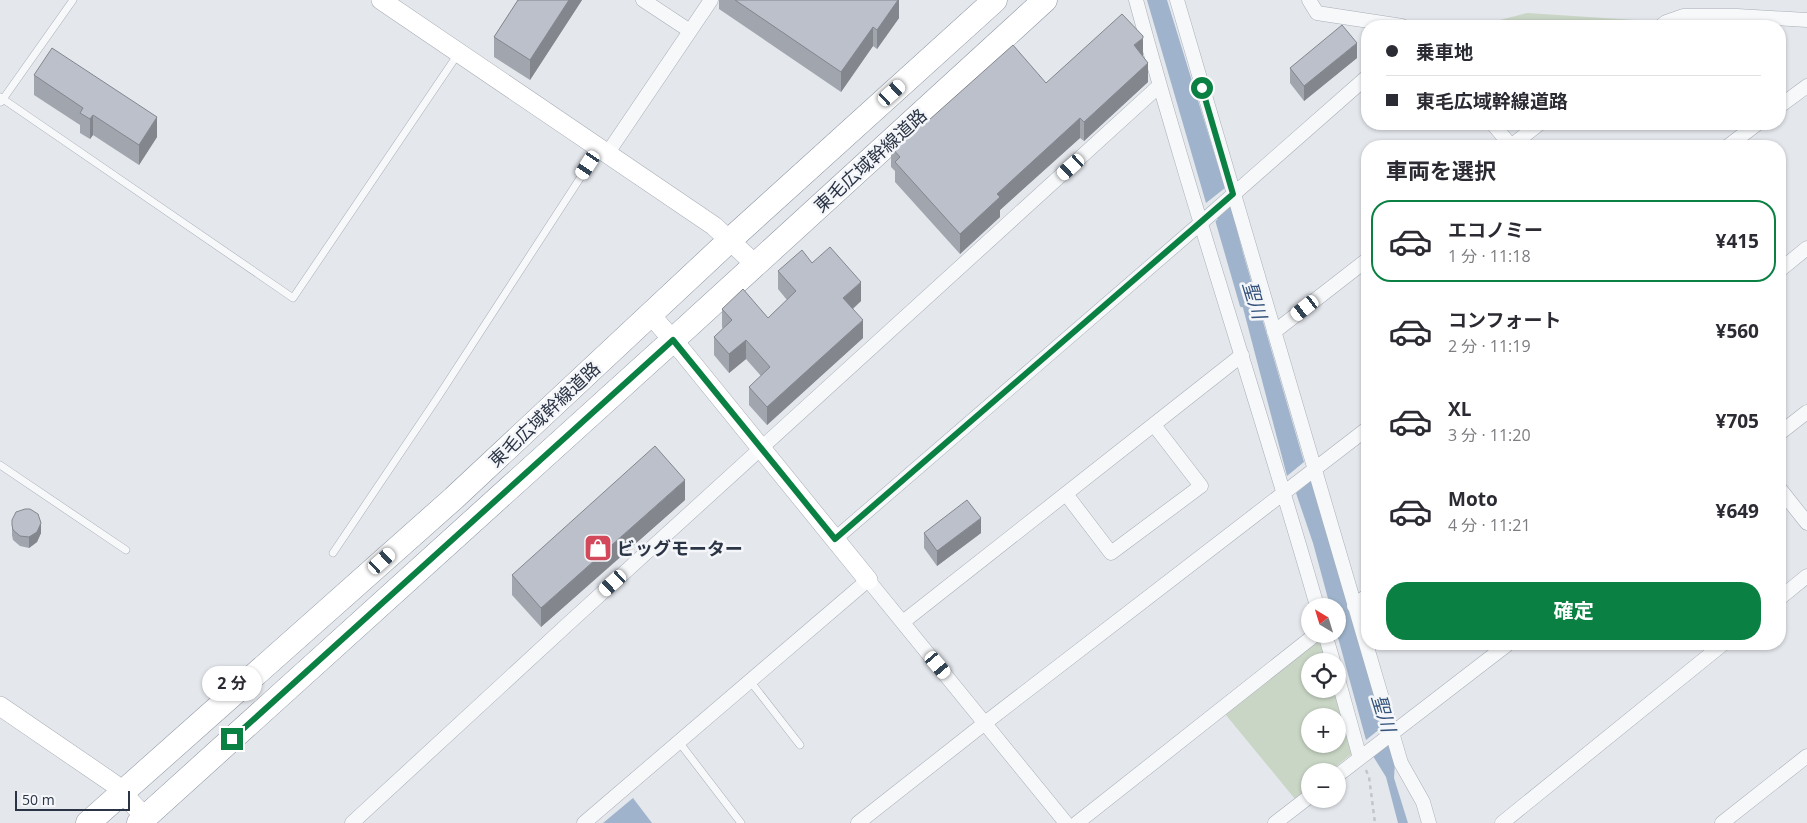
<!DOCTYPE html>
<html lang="ja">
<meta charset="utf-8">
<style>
body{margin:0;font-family:"Open Sans","Noto Sans JP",sans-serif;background:#f2f2f3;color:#2b2b33;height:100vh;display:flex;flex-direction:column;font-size:19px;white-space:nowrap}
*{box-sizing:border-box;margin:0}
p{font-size:16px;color:#7c7c81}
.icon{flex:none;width:28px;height:28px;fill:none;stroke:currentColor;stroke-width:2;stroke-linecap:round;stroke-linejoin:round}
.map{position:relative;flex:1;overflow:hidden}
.panel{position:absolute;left:1361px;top:140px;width:425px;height:510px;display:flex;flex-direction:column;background:#fff;border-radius:20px;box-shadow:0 1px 4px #0004}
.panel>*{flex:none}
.banner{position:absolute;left:1361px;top:20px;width:425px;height:110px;border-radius:20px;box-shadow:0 1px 4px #0004;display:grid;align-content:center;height:110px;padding:0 25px;background:#fff}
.needle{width:32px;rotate:322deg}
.tools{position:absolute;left:1301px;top:598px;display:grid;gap:10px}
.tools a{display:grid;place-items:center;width:45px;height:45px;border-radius:50%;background:#fff;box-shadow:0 1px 4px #0004;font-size:25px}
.scale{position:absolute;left:15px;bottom:12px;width:115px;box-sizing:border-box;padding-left:5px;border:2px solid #2b3445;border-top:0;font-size:14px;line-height:18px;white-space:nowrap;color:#2b3445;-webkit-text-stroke:4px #f4f6f9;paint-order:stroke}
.end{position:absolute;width:22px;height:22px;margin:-11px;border:6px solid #0b8043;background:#fff;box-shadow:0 0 0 2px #fff}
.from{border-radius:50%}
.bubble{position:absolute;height:35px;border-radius:18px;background:#fff;box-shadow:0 1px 4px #0004;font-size:16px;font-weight:700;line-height:35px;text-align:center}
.car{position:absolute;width:15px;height:30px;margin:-15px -8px;border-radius:6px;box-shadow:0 0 4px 1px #0007;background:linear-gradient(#fff 24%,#345 0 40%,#fff 0 76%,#345 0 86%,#fff 0)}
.banner b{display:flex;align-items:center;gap:18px;height:48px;font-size:19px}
.banner b+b{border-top:1px solid #e1e1e2}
.banner i{width:12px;height:12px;background:#2b2b33}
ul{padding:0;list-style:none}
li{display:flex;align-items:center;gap:15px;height:82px;margin:0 10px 8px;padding:0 15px;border:2px solid transparent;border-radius:20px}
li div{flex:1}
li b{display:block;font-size:19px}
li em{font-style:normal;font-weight:700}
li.current{border-color:#0b8043}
li>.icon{width:45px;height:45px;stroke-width:1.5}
h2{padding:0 25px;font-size:22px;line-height:60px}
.cta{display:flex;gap:10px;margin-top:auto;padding:10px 25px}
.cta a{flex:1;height:58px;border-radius:20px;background:#0b8043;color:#fff;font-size:20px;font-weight:700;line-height:58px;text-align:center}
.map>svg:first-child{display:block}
</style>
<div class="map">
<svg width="1807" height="823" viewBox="0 0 1807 823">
<rect width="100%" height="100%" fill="#e4e7ec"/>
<path fill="#c9d6c5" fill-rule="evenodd" d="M1527 13 1666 22 1661 26H1477Z
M1319 634 1327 661H1310V689H1335L1353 753 1330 771H1310V787L1295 799 1221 709ZM1310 716H1338V744H1310Z"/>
<path fill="#9fb4cc" d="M1147 0H1167L1225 188 1206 203Z
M1231 206 1243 253 1304 462 1287 476 1242 304 1217 218Z
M1313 479 1386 724 1366 740 1337 634 1338 606H1330L1313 543 1296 493Z
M1392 741 1395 762 1394 778 1408 823H1398L1386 777 1373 756Z
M633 798 652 823H603Z"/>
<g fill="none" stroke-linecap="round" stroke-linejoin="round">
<path stroke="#9fb4cc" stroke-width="4.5" d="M1218 222 1242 305"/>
<defs>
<path id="lane" d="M0 97 293 298 458 54
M1 102 73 0
M0 465 126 550
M333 553 438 397 599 149
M750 681 800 745
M679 742 741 823"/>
<path id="street" d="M643 0 690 31
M1136 0C1191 203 1259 404 1317 606
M1177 0 1401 763 1423 802 1429 823
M1309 0 1317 13 1402 26
M1661 26 1666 22 1683 16H1737L1807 20
M1780 106 1807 86
M1493 124 1511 146
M1511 146 1539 124
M1728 146 1757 124
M607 154 711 0
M1780 270 1807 248
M1274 332 1368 259
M1780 433 1807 412
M1780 489 1807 523
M1066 494 1111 553 1201 486 1154 425
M835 539 1202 222 1368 76
M1780 598 1807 576
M1354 606 1368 595
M903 622 1242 355
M1325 634 1333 661
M1338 679 1360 758
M1338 775 1508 644
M352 823 569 623 1159 86
M584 823 868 580 1066 823
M858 823 985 723 1368 428
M1077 823 1316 634
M1275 823 1310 796
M1502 823 1723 644
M1722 823 1807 756"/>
<path id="secondary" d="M381 0 714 226 755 264
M650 314 683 352 868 580
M0 706 114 784 145 817"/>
<path id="highway" d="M88 823 454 498 731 239 995 0
M139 823 673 340 1045 0"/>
</defs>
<use href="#lane" stroke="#a9aeb7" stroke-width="8"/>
<use href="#street" stroke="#a9aeb7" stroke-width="15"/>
<use href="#secondary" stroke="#a9aeb7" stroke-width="20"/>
<use href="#highway" stroke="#8b94a3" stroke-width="25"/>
<path stroke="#c2c5cb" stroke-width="2.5" stroke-dasharray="4 4" stroke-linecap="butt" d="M1366 770 1369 777 1375 823"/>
<use href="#lane" stroke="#f7f8fa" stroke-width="7"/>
<use href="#street" stroke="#f7f8fa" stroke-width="14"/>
<use href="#secondary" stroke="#fff" stroke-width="19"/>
<use href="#highway" stroke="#fff" stroke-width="24"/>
</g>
<path fill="#a1a5ae" d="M518 0H582L530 80 494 57V37Z
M719 0H899V18L877 49 873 46 841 92 719 9Z
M1143 56 1148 82 1084 141 1080 138 1000 210V217L960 254 895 182V171L891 167V147L929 120 1046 83Z
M1357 58 1304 101 1290 83V68Z
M34 75 157 137 139 165 93 135 90 139 80 133V125L34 95Z
M812 263 861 301 853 309 863 338 767 425 749 405V387L761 376 746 359 729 373 714 355V337L723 329 722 327V309L768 318 787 300 778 289V271Z
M685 500 541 627 512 595V575Z
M12 520 41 533 37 542 29 548 20 546 13 540 12 535Z
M924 533H981L937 566 924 548Z"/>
<path fill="#83868d" d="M569 0H582L530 80V60Z
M898 0H899V18L877 49V30Z
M873 27V46L841 92V72Z
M1143 38V58L1134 45Z
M1357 43V58L1304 101V86Z
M1148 63V82L1084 141V122Z
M93 115V135L90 139V119Z
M157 117V137L139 165V145Z
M1080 118V138L1000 210V217L960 254V234L997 194Z
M861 282V301L843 317V298Z
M863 320V338L767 425V407Z
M746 340V359L729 373V354Z
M685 480V500L541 627V608Z
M981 518V533L937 566V551Z
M41 523V533L37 542 29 548V537Z"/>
<path fill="#bbc0ca" stroke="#83868d" d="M518 0H569L530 60 494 37Z
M735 0H898L877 30 873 27 841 72Z
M1122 14 1143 36V38L1134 45 1148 63 1084 122 1080 118 997 194 1000 197 960 234 895 162 900 157 891 147 926 116 929 120 1013 45 1046 83Z
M1342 25 1357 43 1304 86 1290 68Z
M52 48 157 117 139 145 93 115 90 119 80 113 83 108 34 75Z
M830 247 861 282 843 298 863 320 767 407 749 387 770 367 746 340 729 354 714 337 732 320 722 309 743 289 768 318 796 291 778 271 802 250 812 263Z
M655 446 685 480 541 608 512 575Z
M967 500 981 518 937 551 924 533Z
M25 509H30L38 514 41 523 37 532 29 537 20 536 13 530 12 525V520L16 512Z"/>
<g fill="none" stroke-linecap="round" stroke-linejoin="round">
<path stroke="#0b8043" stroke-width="6" d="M232 739 673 340 835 539 1233 194 1202 88"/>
</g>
<defs>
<symbol id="shop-square" viewBox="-11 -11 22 22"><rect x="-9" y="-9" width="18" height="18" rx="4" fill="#d1495b" stroke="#f4f6f9"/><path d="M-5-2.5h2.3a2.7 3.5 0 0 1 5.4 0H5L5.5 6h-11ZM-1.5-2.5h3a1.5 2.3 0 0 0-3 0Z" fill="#fff"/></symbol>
</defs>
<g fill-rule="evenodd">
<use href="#shop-square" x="582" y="532" width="32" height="32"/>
</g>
<g text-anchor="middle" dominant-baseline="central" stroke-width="5" stroke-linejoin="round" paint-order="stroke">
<g font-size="18" fill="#2b3445" stroke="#f4f6f9">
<text transform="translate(870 160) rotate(-42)">東毛広域幹線道路</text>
<text transform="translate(544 414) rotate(-43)">東毛広域幹線道路</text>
</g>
<g font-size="18" font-weight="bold" fill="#2b3445" stroke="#f4f6f9" text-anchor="start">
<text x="617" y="548">ビッグモーター</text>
</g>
<g font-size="19" font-style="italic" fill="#34527a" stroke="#f4f6f9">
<text transform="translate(1255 300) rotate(73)">聖川</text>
<text transform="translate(1384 713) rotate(73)">聖川</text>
</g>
</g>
</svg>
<div class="tools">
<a><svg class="needle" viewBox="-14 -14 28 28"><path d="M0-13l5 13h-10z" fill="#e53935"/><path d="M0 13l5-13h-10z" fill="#7c7c81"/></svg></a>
<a><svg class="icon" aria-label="locate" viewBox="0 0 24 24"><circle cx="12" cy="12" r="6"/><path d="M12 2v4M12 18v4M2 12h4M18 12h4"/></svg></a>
<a>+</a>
<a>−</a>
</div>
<div class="scale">50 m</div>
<i class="end from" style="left:1202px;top:88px"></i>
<i class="end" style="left:232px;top:739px"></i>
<div class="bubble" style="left:202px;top:666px;width:60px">2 分</div>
<i class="car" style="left:892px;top:93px;rotate:48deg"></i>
<i class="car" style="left:588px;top:165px;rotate:213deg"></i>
<i class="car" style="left:1071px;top:167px;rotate:228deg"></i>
<i class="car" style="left:1305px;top:308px;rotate:232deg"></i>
<i class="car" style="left:382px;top:561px;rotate:48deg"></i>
<i class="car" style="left:613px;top:583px;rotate:228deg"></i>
<i class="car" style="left:938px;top:665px;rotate:140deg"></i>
<div class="banner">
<b><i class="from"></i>乗車地</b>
<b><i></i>東毛広域幹線道路</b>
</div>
<section class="panel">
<h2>車両を選択</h2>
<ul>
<li class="current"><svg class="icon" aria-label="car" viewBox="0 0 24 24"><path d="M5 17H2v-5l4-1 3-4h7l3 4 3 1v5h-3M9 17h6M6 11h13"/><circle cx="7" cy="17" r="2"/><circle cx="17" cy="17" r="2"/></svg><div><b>エコノミー</b><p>1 分 · 11:18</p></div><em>¥415</em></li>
<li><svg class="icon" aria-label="car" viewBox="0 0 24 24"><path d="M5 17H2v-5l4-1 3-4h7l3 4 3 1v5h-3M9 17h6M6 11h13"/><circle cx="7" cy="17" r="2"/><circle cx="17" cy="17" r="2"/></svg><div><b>コンフォート</b><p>2 分 · 11:19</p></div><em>¥560</em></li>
<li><svg class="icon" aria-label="car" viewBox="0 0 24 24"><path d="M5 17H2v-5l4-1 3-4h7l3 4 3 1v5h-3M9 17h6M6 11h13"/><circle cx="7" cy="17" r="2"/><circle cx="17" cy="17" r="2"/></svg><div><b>XL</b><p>3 分 · 11:20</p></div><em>¥705</em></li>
<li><svg class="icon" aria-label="car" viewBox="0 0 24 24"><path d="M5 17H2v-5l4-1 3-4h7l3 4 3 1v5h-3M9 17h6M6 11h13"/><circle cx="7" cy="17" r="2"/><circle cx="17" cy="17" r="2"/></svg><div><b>Moto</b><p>4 分 · 11:21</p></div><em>¥649</em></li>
</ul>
<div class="cta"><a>確定</a></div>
</section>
</div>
